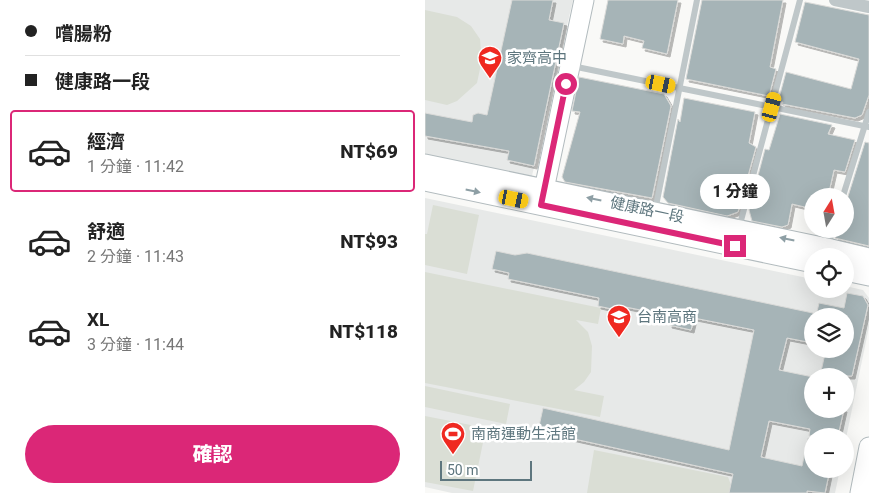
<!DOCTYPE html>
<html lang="zh-TW">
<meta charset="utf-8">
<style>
body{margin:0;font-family:Roboto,"Noto Sans TC",sans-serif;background:#f2f2f2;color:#222;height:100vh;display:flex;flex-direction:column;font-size:19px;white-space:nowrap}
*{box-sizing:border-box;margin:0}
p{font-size:16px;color:#767676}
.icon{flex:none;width:28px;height:28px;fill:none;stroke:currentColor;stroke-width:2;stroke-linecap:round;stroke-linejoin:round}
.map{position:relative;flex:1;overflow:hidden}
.sheet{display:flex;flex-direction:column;background:#fff;width:425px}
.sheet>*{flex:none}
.hud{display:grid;align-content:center;height:110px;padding:0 25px;background:#fff}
.needle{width:32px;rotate:11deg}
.controls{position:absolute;left:379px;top:188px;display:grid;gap:10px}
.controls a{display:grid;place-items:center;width:50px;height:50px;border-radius:50%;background:#fff;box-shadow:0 5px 20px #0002;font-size:25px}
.scale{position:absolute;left:15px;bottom:12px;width:92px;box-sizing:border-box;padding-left:5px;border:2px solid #5e767e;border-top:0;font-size:14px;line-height:18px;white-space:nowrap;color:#5e767e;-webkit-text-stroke:4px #fff;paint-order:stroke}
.end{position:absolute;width:22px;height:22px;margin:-11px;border:6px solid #db2777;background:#fff;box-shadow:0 0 0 2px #fff}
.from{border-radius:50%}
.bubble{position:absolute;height:35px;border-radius:18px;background:#fff;box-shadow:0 5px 20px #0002;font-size:16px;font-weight:800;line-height:35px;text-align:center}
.car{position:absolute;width:15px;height:30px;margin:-15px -8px;border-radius:6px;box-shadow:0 0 4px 1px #0007;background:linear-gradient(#f5c518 24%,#345 0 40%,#f5c518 0 76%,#345 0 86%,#f5c518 0)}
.hud b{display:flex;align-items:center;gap:18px;height:48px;font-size:19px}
.hud b+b{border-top:1px solid #e0e0e0}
.hud i{width:12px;height:12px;background:#222}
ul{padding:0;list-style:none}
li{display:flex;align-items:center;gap:15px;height:82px;margin:0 10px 8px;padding:0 15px;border:2px solid transparent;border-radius:5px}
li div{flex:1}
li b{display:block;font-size:19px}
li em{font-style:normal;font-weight:800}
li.active{border-color:#db2777}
li>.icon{width:45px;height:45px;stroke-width:1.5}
.primary-button{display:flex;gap:10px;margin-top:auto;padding:10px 25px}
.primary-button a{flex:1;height:58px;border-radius:30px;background:#db2777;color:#fff;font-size:20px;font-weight:800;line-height:58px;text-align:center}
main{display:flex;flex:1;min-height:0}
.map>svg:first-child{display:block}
</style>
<main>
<section class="sheet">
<div class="hud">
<b><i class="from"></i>嚐腸粉</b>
<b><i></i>健康路一段</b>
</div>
<ul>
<li class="active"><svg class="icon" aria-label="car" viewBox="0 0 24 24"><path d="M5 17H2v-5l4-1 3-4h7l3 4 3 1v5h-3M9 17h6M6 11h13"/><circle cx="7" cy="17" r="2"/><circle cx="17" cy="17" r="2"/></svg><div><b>經濟</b><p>1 分鐘 · 11:42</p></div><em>NT$69</em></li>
<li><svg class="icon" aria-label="car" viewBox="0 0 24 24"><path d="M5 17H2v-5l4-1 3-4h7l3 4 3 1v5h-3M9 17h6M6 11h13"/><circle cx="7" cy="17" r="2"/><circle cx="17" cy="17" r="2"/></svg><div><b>舒適</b><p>2 分鐘 · 11:43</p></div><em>NT$93</em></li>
<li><svg class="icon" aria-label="car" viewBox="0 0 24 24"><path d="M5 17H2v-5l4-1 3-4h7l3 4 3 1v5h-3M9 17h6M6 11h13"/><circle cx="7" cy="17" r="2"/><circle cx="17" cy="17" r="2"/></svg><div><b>XL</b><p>3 分鐘 · 11:44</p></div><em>NT$118</em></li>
</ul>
<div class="primary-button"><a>確認</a></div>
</section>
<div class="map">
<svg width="444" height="493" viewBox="0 0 444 493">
<defs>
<filter id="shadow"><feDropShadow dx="3" dy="3" stdDeviation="0" flood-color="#0004"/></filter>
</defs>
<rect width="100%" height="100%" fill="#f9f9f7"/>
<path fill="#e7e9e8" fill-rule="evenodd" d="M0 0H148L106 180 0 158Z
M0 198 387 279 388 289H420V286L438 290 444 298V327L420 443V436H388V469H415L410 493H27L0 487ZM388 316H420V349H388ZM388 376H420V409H388Z"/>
<path fill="#daded5" d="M0 10 32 17 46 26 55 39 56 52V64L52 83 32 101 22 105 0 100Z
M8 205 54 215 42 274 0 265V234H2Z
M0 272 176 308 173 324 151 320 163 332 167 346 166 372 159 382 149 390 179 396 175 417 0 383Z
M0 386 85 404 81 424 0 407Z
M0 416 61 428 48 491 0 482Z
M169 450 303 477 306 485 304 493H162Z"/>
<path fill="#a6b4b7" stroke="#dbdbd9" filter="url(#shadow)" d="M87 0H128L124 20 139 23 109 166 82 160 84 151 0 136V113L47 122 48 115 53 113 62 115Z
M183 0H253L242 54 217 48 219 41 199 36 198 44 175 39Z
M277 0H358L345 67 351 69 344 96 261 79Z
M380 2 444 15V95L437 115 430 118 357 104 358 102H355V98H354L361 72 426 89 434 59 370 42Z
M154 77 239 94 246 106 227 198 140 182 137 177 155 112 147 111Z
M259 98 330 112 324 143 331 147 313 212 302 216 243 203 238 197 253 119 255 122Z
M355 114 407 125 403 134 430 140 420 172 409 170 404 192 397 190 395 196H388V209L367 204 363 225 357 227 327 221 324 210 340 149 344 150Z
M440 142 444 143V246L410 238 413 229H420V206Z
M71 251 90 255 102 253 388 313V343L362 338 354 370 388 377V409H419L413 436H384L385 429 344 421 336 457 377 466 383 438 388 439V469H405L400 493 382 491V493H304L308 474 113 431 118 408 304 450 329 330 269 318 266 330 244 325 245 320 232 317 230 313 196 306V311L173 306 174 298 83 279 84 273 67 269Z
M422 293 438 296 443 305 427 376H395L401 349H420V316H391L394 303 419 308Z"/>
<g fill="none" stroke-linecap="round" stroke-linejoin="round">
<defs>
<path id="secondary" d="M0 164 402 248 444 258
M0 181 388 263
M117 199 159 0
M420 271 444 276
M435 493 444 447"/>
</defs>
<use href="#secondary" stroke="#b2bbbe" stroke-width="21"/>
<path stroke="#bfc7c9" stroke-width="6" d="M147 66 444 127
M418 196 444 112
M230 211 272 0
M314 228 375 0
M403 246 408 229"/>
<path stroke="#bfc7c9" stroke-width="12" d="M410 0 444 7"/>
<use href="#secondary" stroke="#fff" stroke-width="19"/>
</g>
<defs><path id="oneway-solid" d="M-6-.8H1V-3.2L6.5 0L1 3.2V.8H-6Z" transform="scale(1.25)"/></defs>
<g fill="#8e9fa5">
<use href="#oneway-solid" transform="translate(48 191) rotate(12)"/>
<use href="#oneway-solid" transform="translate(169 199) rotate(-168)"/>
<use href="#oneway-solid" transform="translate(362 239) rotate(-168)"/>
</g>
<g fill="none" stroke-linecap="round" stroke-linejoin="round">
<path stroke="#db2777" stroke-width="6" d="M141 84 116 205 310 246"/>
</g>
<defs>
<symbol id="school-pin" viewBox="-11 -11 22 30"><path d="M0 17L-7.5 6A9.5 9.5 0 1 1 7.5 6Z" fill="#ef2921" stroke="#fff"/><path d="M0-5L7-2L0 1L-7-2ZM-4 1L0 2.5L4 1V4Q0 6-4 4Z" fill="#fff"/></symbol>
<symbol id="university-pin" viewBox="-11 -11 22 30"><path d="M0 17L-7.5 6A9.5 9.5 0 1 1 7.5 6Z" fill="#ef2921" stroke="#fff"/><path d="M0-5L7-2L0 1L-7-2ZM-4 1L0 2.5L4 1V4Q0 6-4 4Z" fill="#fff"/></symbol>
<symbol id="stadium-pin" viewBox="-11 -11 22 30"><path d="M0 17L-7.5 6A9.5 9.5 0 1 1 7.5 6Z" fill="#ef2921" stroke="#fff"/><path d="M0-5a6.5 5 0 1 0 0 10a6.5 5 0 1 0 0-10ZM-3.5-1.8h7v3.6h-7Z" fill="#fff"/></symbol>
</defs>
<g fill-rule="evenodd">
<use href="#school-pin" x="51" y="44" width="28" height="38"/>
<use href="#university-pin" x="180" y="303" width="28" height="38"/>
<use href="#stadium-pin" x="14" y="420" width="28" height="38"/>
</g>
<g text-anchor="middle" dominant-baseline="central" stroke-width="5" stroke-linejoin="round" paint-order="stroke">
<g font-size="15" fill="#5e767e" stroke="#fff" text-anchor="start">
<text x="82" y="58">家齊高中</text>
<text x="212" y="317">台南高商</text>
<text x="46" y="434">南商運動生活館</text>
</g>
<g font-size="15" fill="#5e767e" stroke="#fff">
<text transform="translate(222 210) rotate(12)">健康路一段</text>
</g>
</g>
</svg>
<div class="controls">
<a><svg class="needle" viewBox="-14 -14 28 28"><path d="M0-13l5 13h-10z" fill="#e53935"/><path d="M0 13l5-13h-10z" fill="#767676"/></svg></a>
<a><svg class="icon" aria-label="locate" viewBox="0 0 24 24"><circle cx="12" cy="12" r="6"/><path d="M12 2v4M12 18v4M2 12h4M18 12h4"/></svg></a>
<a><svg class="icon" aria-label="layers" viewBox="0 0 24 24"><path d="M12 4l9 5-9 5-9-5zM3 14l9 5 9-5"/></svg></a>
<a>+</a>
<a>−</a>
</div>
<div class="scale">50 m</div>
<i class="end from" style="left:141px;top:84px"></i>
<i class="end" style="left:310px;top:246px"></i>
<div class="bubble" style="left:275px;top:174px;width:70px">1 分鐘</div>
<i class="car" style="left:236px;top:84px;rotate:102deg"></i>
<i class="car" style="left:347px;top:107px;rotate:15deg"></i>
<i class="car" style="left:89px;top:199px;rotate:102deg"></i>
</div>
</main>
